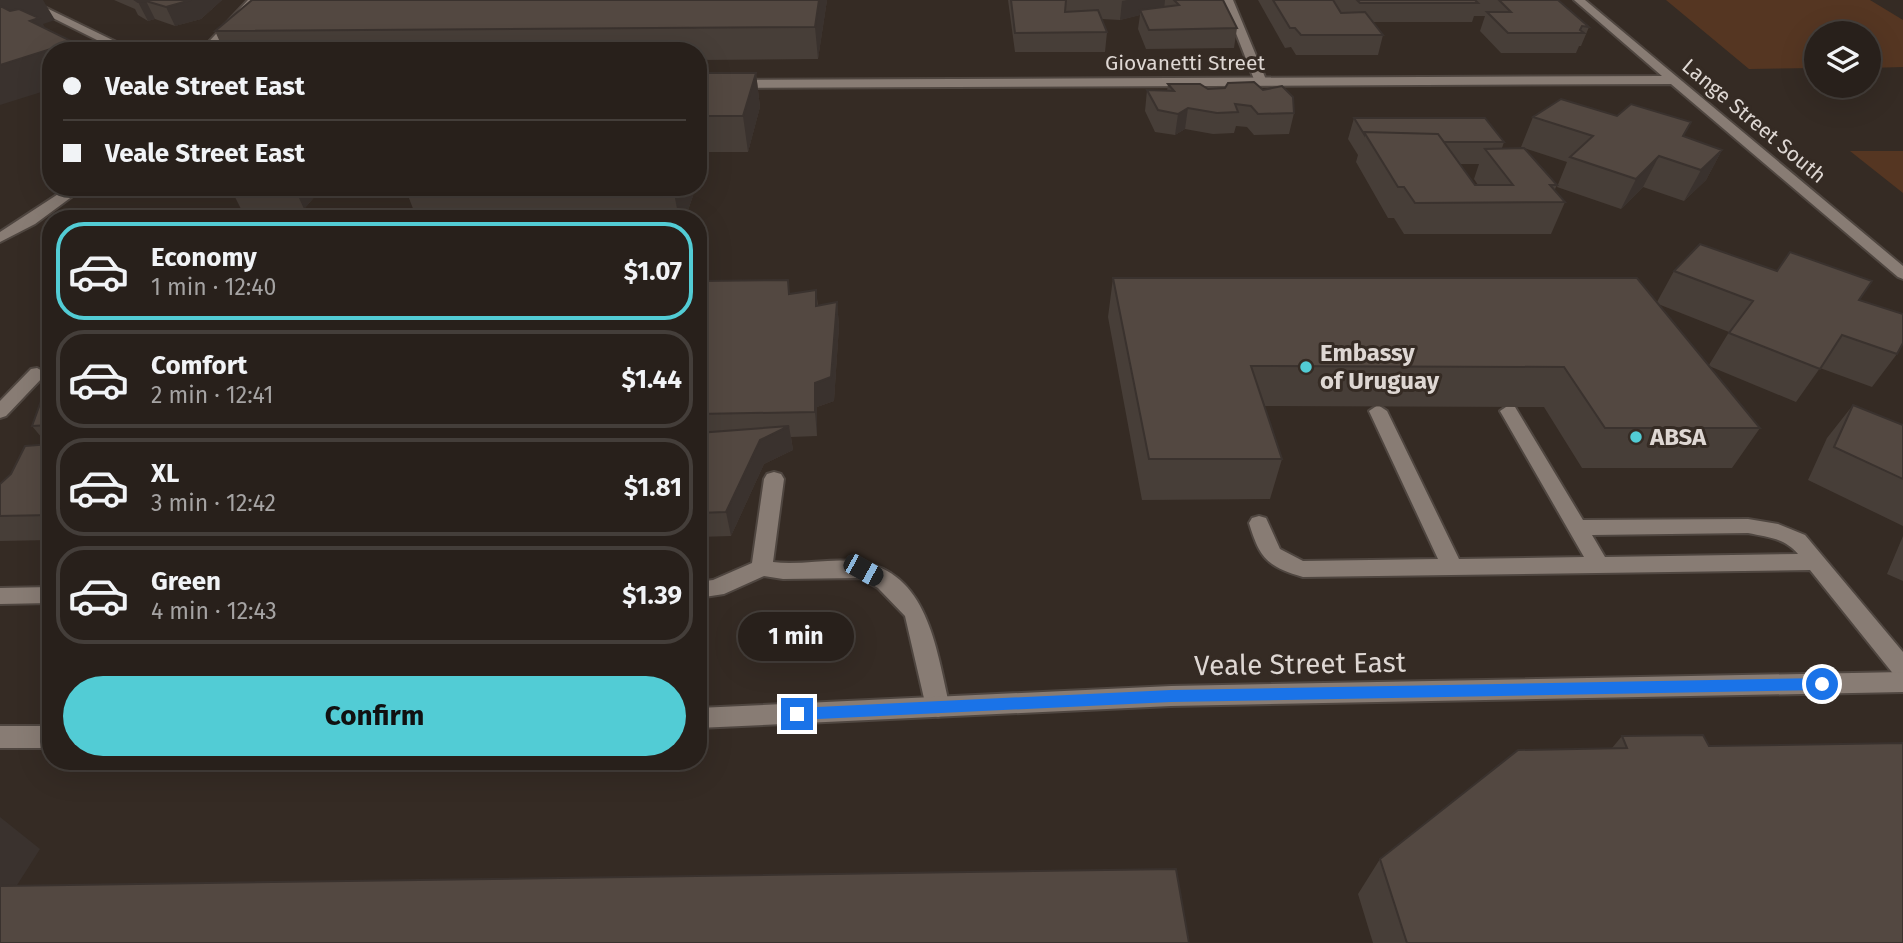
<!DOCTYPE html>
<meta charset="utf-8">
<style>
body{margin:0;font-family:"Fira Sans",sans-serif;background:#302824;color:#f1f3f6;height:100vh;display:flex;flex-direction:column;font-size:26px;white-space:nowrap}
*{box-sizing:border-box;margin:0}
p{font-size:23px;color:#a5a3a3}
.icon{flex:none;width:38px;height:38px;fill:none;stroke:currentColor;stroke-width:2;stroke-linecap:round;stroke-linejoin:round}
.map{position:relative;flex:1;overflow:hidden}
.drawer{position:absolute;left:42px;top:210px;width:665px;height:560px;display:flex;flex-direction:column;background:#28201b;border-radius:28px;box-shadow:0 7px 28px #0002,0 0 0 2px #443e3a}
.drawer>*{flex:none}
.guide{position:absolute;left:42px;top:42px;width:665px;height:154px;border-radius:28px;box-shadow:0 7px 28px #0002,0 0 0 2px #443e3a;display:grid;align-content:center;height:154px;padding:0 21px;background:#28201b}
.tools{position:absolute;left:1804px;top:21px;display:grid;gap:14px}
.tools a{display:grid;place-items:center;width:77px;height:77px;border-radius:50%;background:#28201b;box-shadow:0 7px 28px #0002,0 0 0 2px #443e3a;font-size:35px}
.end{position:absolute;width:32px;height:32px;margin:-16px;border:9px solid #1a73e8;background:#fff;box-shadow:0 0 0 4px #fff}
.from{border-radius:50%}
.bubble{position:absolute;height:49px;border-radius:24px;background:#28201b;box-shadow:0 7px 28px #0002,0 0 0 2px #443e3a;font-size:23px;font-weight:700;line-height:49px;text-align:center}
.car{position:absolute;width:21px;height:42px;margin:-21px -10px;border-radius:9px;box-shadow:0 0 5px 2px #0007;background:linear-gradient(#222 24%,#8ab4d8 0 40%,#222 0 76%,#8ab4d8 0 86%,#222 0)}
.guide b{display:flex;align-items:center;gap:24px;height:66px;font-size:26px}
.guide b+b{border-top:2px solid #443e3a}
.guide i{width:18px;height:18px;background:#f1f3f6}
ul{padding:12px 0 0;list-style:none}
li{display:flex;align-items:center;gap:21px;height:98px;margin:0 14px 10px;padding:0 7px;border:4px solid #443e3a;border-radius:28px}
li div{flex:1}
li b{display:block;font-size:26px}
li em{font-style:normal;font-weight:700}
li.selected{border-color:#52ccd5}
li>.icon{width:63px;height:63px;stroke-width:1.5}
.action{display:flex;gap:14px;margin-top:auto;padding:14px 21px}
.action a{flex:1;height:80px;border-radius:42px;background:#52ccd5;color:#111;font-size:28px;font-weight:700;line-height:80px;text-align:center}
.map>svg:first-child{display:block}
</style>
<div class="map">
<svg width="1903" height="943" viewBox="0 0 1903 943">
<rect width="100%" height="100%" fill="#352b24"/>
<path fill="#553622" d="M1666 0H1870L1903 20V67L1869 68V33H1816V68L1749 69Z
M1850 151H1903V193Z"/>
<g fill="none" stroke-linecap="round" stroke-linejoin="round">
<defs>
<path id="service" d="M17 0H30L135 51H119Z
M1223 0H1233L1267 82 1265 85 1255 82Z
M37 368 46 373 43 377 6 416 0 418V401L31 369Z
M1378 405 1387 411 1459 559 1584 557 1500 411 1509 405 1515 407 1583 520 1748 519 1778 524 1805 535 1903 652V679L1895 676 1810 570 1303 577C1267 566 1260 559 1249 523L1252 518 1259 516 1266 518 1280 549 1303 561 1438 559 1369 411ZM1748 533C1767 537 1785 538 1798 554L1605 557 1592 535Z
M774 472 781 474 784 479 773 562C803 566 836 556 865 563 930 576 937 655 950 707L946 714 938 717 930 714 926 707 905 616 878 588 860 578 783 579 764 576 724 594 698 598V582L713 580 752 563 764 479 767 474Z
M51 587V603L0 604V588Z"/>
<path id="minor" d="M248 0H259L212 51H200Z
M1574 0H1585L1903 266V279L1898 277 1671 84 698 88V80L1662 76Z
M69 187H85L35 224 0 242V232Z
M1903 672V692L1171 706 698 728V708L1171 686Z
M0 726H51V748H0Z"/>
</defs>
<use href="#service" stroke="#4f4640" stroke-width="4"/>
<use href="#minor" stroke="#4f4640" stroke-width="4"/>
<use href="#service" fill="#887c74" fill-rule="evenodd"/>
<use href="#minor" fill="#887c74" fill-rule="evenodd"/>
</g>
<path fill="#473e38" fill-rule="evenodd" d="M114 0H222L201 19 175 26 155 19 148 21 138 15 135 9Z
M827 0 818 59 698 60V51H224L215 31Z
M1008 0H1223L1237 28 1234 48 1146 49 1138 29 1140 15 1120 20 1102 19 1107 32 1105 52H1015Z
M1258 0H1558L1589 27 1581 46H1579L1576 53H1501L1480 31 1485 16H1474L1472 22H1373L1383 35 1378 55H1296L1291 47 1285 48Z
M698 73H756L760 107 748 152H698Z
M1168 84 1208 89 1263 90 1294 113 1289 134 1254 135 1247 127 1236 126 1234 133 1213 134 1185 129 1175 135 1155 132 1145 111 1147 90 1167 91Z
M1533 117 1683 136 1722 150 1706 180 1684 201 1643 187 1621 209 1557 187 1567 162 1521 147Z
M1354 118 1504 142 1502 148 1557 185 1554 191 1565 202 1551 234H1404L1394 218H1388L1356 162 1358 155 1348 139ZM1460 164H1479L1474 179 1478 185H1475Z
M230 187H323L304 209H241Z
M411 187H696L685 219H417L407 193Z
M1674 271 1859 300 1897 354 1872 387 1820 368 1796 402 1709 366 1760 428 1732 468H1582L1544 407 1264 406 1282 459 1270 499 1142 500 1108 317 1113 278 1657 302ZM1658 304 1729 332 1709 365Z
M698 281 790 294 816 290 818 306 837 302 839 326 834 401 817 407V436L791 437 793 450 764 464 731 536 698 537Z
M51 382V540L0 541V484L47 444 32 426Z
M1853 405 1903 425V526L1808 480 1827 438Z
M1903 536V581L1887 574Z
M1622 736 1709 746 1903 943H1373L1358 894 1380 859 1612 748Z"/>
<path fill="#3a322e" d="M0 0H43L55 20 43 24 56 47 73 42 78 51H51V89L0 105Z
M191 0H222L201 19 175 26 166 7Z
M819 0H827L818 59 815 27Z
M1127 0H1165L1164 10H1140V15L1120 20 1122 1Z
M146 1 155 19 148 21 138 2Z
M756 73 760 107 748 152 743 116Z
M1188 108 1185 129 1175 135 1178 114Z
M1722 150 1706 180 1684 201 1701 170Z
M1659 156 1643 187 1621 209 1636 179Z
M294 187H323L304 209Z
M676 187H696L685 219H679L674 193Z
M837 302 839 326 834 401 817 407V436L815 412V383Z
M789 426 793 450 764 464 731 536 726 512 760 440Z
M0 817 40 849 0 912Z"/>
<path fill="#534841" stroke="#3a322e" stroke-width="2" d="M135 0H191L166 7 146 1 138 2Z
M252 0H819L815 27 215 31Z
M1011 0H1066L1065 12 1098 10 1107 32 1015 33Z
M1174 0H1223L1237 28 1149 30 1140 10 1179 5Z
M1273 0H1333L1341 13 1365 12 1383 35H1301L1295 28H1290Z
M1357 0H1475L1478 3H1360Z
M1499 0H1558L1589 27 1582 26 1580 30 1584 33H1508L1487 12H1511Z
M0 6 10 11 19 9 39 18 30 21 73 42 0 65Z
M698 73H756L743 116H698Z
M1254 82 1263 90 1282 86 1293 97 1294 113 1258 114 1251 106 1235 104 1238 112 1217 113 1188 108 1178 114 1158 110 1147 90 1174 91 1168 84H1200L1208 89 1225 88 1228 83Z
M1561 99 1617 116 1631 104 1691 122 1683 136 1722 150 1701 170 1659 156 1636 179 1570 157 1593 136 1533 117Z
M1354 118H1485L1504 142H1444L1438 134 1364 132V134Z
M1364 132 1438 134 1475 185H1513L1485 149 1524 148 1557 185H1550L1565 202 1415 203 1404 187H1398Z
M411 187H676L674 193H407Z
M1700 244 1777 271 1790 252 1872 281 1859 300 1903 314V343L1897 354 1842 335 1820 369 1729 333 1753 301 1674 271Z
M1113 278H1637L1760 428H1605L1564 367 1251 366 1282 459H1149Z
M788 280 789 294 816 290V306L837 302 831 377 815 383V412L698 414V281Z
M51 382V425L32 426 44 393Z
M1853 405 1903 425V479L1834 447Z
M789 426 760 440 726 512 698 513V433Z
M51 444V515L0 516V484L11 474 25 446Z
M1703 735 1709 746 1903 743V943H1407L1380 859 1518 750 1627 748 1622 736Z
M1176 869 1189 943H0V886Z"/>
<path fill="#1a73e8" d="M1822 678 1829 684 1822 690 1171 702 797 720 790 714 797 708 1171 690Z"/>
<g fill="#52ccd5" stroke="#352b24" stroke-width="2.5">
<circle cx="1306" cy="367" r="7"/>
<circle cx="1636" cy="437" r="7"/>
</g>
<g text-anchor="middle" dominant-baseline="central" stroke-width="6" stroke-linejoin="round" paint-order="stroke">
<g font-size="21" fill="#ded7d3" stroke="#352b24">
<text x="1185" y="63">Giovanetti Street</text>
<text transform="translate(1754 121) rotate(40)">Lange Street South</text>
</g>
<g font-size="24" font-weight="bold" fill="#ded7d3" stroke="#352b24" text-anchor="start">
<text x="1320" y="353">Embassy<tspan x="1320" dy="28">of Uruguay</tspan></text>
<text x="1650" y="437">ABSA</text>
</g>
<g font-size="28" fill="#ded7d3" stroke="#352b24">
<text transform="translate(1300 664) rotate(-1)">Veale Street East</text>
</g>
</g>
</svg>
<div class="tools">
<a><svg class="icon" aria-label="layers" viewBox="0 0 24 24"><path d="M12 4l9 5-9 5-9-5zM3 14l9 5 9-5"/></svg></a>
</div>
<i class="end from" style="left:1822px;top:684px"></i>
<i class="end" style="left:797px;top:714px"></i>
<div class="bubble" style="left:738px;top:612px;width:116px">1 min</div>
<i class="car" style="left:863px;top:570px;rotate:119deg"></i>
<div class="guide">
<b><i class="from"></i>Veale Street East</b>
<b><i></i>Veale Street East</b>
</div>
<section class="drawer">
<ul>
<li class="selected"><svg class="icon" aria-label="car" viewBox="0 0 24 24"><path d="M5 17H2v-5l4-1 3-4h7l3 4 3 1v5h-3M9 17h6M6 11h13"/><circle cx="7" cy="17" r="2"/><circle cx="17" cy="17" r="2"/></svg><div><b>Economy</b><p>1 min · 12:40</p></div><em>$1.07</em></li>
<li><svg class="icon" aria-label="car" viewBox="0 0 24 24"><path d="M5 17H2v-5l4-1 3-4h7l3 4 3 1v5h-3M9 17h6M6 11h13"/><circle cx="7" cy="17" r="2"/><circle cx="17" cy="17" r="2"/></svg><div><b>Comfort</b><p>2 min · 12:41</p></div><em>$1.44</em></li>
<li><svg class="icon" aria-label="car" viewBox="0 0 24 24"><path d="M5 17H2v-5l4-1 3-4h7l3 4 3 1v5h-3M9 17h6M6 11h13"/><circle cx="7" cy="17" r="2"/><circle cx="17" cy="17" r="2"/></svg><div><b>XL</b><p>3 min · 12:42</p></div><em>$1.81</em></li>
<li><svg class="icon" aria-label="car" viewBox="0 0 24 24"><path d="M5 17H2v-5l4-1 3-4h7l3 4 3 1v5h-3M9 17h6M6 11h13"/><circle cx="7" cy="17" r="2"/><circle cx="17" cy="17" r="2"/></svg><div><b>Green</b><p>4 min · 12:43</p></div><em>$1.39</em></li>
</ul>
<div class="action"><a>Confirm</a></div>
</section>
</div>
